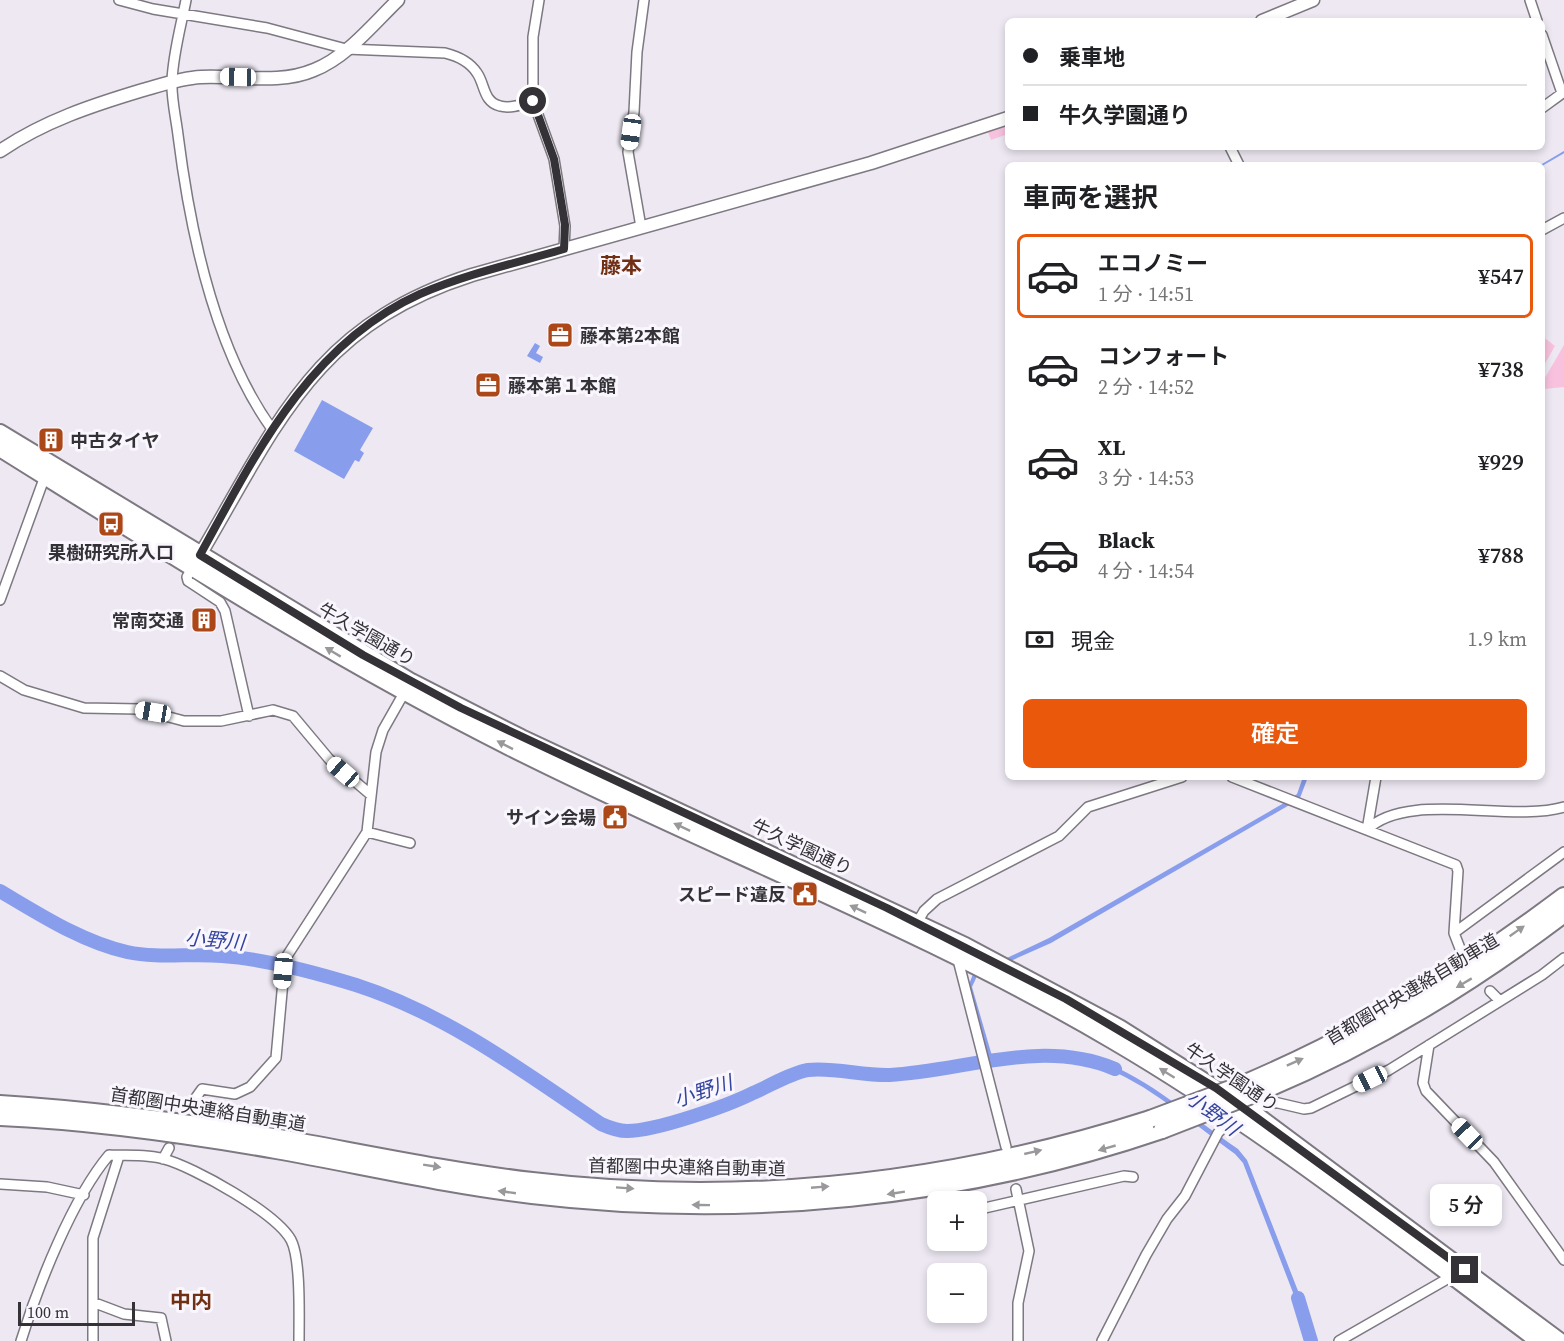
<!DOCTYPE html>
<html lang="ja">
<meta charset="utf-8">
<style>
body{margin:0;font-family:"Source Serif 4","Noto Sans JP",serif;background:#f6f6f6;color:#202124;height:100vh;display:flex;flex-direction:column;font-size:22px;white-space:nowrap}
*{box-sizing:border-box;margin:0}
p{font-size:20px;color:#757577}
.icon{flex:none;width:33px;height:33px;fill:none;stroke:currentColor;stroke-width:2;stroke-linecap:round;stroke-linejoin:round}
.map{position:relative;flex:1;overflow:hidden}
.sheet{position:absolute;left:1005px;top:162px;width:540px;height:618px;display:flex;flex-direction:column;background:#fff;border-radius:9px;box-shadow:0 3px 9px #0003}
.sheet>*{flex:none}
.hud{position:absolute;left:1005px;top:18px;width:540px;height:132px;border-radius:9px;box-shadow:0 3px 9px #0003;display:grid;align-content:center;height:132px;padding:0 18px;background:#fff}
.fabs{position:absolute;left:927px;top:1191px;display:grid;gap:12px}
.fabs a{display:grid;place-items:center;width:60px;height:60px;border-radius:9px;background:#fff;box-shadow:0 3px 9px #0003;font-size:30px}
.scale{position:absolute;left:18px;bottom:15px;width:117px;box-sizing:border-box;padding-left:6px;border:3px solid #343236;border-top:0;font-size:16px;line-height:21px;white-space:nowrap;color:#343236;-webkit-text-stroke:4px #faf6fe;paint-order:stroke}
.end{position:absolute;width:27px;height:27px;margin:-14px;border:8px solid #343236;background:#fff;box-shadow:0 0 0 3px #fff}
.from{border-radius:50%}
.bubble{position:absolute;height:42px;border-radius:9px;background:#fff;box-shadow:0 3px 9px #0003;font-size:20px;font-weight:600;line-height:42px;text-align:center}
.car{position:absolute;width:18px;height:36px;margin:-18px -9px;border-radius:8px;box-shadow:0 0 4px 2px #0007;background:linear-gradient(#fff 24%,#345 0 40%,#fff 0 76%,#345 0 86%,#fff 0)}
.hud b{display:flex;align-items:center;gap:21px;height:57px;font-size:22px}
.hud b+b{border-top:2px solid #e0e0e0}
.hud i{width:15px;height:15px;background:#202124}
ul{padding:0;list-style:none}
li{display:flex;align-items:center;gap:18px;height:84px;margin:0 12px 9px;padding:0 6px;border:3px solid transparent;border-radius:9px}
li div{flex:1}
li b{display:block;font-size:22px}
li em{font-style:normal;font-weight:600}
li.selected{border-color:#ea580c}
li>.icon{width:54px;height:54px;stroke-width:1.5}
h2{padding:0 18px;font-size:27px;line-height:72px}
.pay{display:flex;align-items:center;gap:15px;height:66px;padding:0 18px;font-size:22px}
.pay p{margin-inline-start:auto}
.action{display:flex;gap:12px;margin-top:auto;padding:12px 18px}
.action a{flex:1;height:69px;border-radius:9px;background:#ea580c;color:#fff;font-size:24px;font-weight:600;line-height:69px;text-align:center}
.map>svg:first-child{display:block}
</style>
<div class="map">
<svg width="1564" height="1341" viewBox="0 0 1564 1341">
<rect width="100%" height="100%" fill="#ede8f2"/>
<path fill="#f8c2de" d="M1008 126V134L991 140 988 132Z
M1542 336 1555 346 1542 369Z
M1564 345V387L1544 389 1542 383Z"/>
<path fill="#889eec" d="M535 343 540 346 536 353 543 357 540 363 527 356Z
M322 400 373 428 360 450 364 453 359 462 355 460 344 479 294 451Z
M1303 777H1308L1300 798 1286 807 1051 943 977 976 972 987 992 1056 986 1058 968 987 973 974 1049 938 1284 803 1297 794Z
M1099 1060C1150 1079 1194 1119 1238 1149L1247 1160 1307 1314 1302 1316 1243 1163 1235 1154C1192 1123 1148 1083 1098 1065Z"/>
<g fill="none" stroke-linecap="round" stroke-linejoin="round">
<path stroke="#889eec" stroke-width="2" d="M1542 165 1564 152
M989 1058 990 1061"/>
<path stroke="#889eec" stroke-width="14" d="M0 891C39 914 82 942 127 952 159 959 190 953 222 956 266 959 314 972 356 985 446 1014 523 1071 601 1124 610 1128 618 1131 627 1131 656 1131 727 1106 753 1093 770 1086 790 1073 808 1070 834 1067 863 1076 890 1075 964 1071 1042 1038 1115 1069
M1298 1298 1311 1341"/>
<path stroke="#c8c4cc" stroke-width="9" stroke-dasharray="9 4.5" stroke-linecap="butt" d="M169 1148 192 1103"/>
<defs>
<path id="street" d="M119 0 153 9 267 28 346 49 445 53C457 56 470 62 477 73 485 84 483 102 500 106 511 109 523 104 533 101
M186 0C181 26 173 54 172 81 171 98 176 118 178 135 190 231 215 350 272 429
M539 0 533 37V101L554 159 565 226 564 250
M1530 0 1537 21
M1542 35 1562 93
M1542 108 1564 92
M1230 147 1239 165
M641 227 628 152 634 112 637 52 644 0
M1542 230 1564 218
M193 566 187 577 188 581 220 602 225 611 249 716
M0 600 45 476
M0 676 24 690 84 708 139 709 184 721H221L273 710 293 716 329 759 371 795
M1232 777 1456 865 1458 871 1454 933 1461 951
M1367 830C1406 790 1509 823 1564 807
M1367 830 1376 777
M367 832 410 843
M915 926 924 911 937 899 1059 836 1088 807 1182 777
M1454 933 1564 852
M957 956 1006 1147
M1490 991 1500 1001
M1429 1045 1423 1083 1426 1091 1494 1162 1564 1260
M192 1103 202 1089 235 1094 250 1087 276 1058 285 959 367 832 376 752 383 730 404 693
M1247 1111 1274 1102 1304 1109 1311 1108 1389 1070 1542 975 1564 958
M163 1159 169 1148
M0 1184 47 1187 84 1195
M1016 1189 1029 1251 1018 1303V1341
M976 1210 1124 1176 1133 1177
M95 1303 124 1314 161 1318 166 1341
M21 1341C38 1286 72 1199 109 1155 126 1156 147 1154 164 1159 194 1167 276 1213 291 1240 301 1259 299 1317 299 1341
M93 1341V1238L119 1156
M1102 1341 1146 1255 1167 1219 1185 1196 1218 1133 1234 1116
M1339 1341 1454 1275"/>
<path id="secondary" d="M1262 21 1313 0
M0 151C44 121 93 105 143 90 161 85 181 78 201 77 238 75 279 85 314 70 347 57 373 24 398 0
M197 560C276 427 312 326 472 275L871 163 1008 118"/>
<path id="highway" d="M0 433 411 682 521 738 965 946 1119 1028 1249 1110 1559 1341
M0 448C167 552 334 659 510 747 710 848 921 927 1114 1041 1264 1129 1400 1237 1539 1341
M1241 1085C1361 1034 1460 974 1564 896
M1257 1093C1367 1048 1470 985 1564 914
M0 1104C94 1110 186 1122 279 1138 363 1153 447 1171 532 1181 741 1206 950 1183 1150 1119
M0 1117C93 1121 184 1134 276 1150 361 1165 446 1185 532 1195 744 1220 960 1199 1162 1130"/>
</defs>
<use href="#street" stroke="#7d7881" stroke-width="12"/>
<use href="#secondary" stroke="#7d7881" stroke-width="15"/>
<use href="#highway" stroke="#7d7881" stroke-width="20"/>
<use href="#street" stroke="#fff" stroke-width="9"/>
<use href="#secondary" stroke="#fff" stroke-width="12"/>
<use href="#highway" stroke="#fff" stroke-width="16"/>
<defs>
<path id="highway-bridge" d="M1150 1119 1241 1085
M1162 1130 1257 1093"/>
</defs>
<use href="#highway-bridge" stroke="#7d7881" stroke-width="20" stroke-linecap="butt"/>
<use href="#highway-bridge" stroke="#fff" stroke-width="16"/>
</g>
<defs><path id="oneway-solid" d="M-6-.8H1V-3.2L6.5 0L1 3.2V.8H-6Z" transform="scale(1.5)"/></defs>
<g fill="#9a989a">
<use href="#oneway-solid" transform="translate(333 652) rotate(-149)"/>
<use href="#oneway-solid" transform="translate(505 745) rotate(-153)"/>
<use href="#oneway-solid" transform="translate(682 827) rotate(-155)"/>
<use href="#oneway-solid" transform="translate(858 909) rotate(-155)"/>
<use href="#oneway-solid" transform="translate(1517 931) rotate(-35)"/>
<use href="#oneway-solid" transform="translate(1464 983) rotate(149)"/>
<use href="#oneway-solid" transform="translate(1295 1062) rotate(-24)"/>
<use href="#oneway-solid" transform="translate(1167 1073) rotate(-148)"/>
<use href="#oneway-solid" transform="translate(1107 1148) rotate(164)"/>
<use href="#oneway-solid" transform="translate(1033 1152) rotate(-13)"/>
<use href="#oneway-solid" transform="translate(432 1166) rotate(9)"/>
<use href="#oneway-solid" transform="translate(820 1187) rotate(-5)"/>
<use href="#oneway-solid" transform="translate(625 1188) rotate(4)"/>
<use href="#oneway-solid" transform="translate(507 1192) rotate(-172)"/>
<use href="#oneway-solid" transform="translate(896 1193) rotate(171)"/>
<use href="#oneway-solid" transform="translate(701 1205) rotate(-179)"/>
</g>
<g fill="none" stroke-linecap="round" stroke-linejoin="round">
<path stroke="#343236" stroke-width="8" d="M533 101 554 159 565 225 564 249C516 263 466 274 420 294 309 344 255 455 200 555L363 655 461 708 887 908 1066 999 1216 1088 1465 1270"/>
</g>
<defs>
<symbol id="office-square" viewBox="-11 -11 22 22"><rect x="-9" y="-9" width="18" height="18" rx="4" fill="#ac4817" stroke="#faf6fe"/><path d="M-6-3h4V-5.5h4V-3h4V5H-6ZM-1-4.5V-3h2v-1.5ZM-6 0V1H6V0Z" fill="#fff"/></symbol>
<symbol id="building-square" viewBox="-11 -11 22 22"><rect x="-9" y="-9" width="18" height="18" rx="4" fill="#ac4817" stroke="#faf6fe"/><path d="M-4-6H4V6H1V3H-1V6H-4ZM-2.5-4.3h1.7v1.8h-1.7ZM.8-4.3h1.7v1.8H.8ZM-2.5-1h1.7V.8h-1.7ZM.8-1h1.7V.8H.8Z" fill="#fff"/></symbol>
<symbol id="bus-square" viewBox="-11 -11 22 22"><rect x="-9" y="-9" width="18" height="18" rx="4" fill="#ac4817" stroke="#faf6fe"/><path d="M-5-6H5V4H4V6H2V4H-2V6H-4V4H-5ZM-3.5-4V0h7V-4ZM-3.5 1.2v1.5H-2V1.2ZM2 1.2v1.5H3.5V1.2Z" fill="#fff"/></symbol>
<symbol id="civic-square" viewBox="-11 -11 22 22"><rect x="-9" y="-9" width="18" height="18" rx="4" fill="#ac4817" stroke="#faf6fe"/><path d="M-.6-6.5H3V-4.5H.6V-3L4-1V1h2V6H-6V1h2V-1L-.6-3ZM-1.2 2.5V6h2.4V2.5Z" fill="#fff"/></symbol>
</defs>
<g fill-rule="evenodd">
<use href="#office-square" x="545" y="320" width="30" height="30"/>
<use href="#office-square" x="473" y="370" width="30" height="30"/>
<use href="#building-square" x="36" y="425" width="30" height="30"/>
<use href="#bus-square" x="96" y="509" width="30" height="30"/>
<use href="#building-square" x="189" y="605" width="30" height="30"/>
<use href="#civic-square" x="600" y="802" width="30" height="30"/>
<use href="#civic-square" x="790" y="879" width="30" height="30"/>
</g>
<g text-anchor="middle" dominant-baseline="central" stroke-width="6" stroke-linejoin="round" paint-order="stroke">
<g font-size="18" font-weight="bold" fill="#343236" stroke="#faf6fe" text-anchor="start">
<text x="580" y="335">藤本第2本館</text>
<text x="508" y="385">藤本第１本館</text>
<text x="70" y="440">中古タイヤ</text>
<text x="111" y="552" text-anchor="middle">果樹研究所入口</text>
<text x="184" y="620" text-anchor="end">常南交通</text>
<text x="596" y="817" text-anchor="end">サイン会場</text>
<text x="786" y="894" text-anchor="end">スピード違反</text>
</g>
<g font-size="18" fill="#343236" stroke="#faf6fe">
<text transform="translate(367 634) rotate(30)">牛久学園通り</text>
<text transform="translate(802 847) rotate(25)">牛久学園通り</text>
<text transform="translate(1412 989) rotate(-31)">首都圏中央連絡自動車道</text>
<text transform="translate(1232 1077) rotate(34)">牛久学園通り</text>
<text transform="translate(208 1109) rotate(9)">首都圏中央連絡自動車道</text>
<text transform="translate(687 1167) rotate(1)">首都圏中央連絡自動車道</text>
</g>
<g font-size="20" font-style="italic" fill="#33449e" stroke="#faf6fe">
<text transform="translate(215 940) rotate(5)">小野川</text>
<text transform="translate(703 1091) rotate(-18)">小野川</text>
<text transform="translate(1213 1113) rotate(37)">小野川</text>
</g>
<g font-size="21" font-weight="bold" fill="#713014" stroke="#faf6fe">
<text x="621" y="265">藤本</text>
<text x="191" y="1300">中内</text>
</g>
</g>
</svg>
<div class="fabs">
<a>+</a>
<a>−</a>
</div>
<div class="scale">100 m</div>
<i class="end from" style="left:533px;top:101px"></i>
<i class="end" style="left:1465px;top:1270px"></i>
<div class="bubble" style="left:1430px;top:1184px;width:72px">5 分</div>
<i class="car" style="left:238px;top:77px;rotate:271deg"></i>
<i class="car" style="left:631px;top:132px;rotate:188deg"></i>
<i class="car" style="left:153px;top:712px;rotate:279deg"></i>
<i class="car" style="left:343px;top:772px;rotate:311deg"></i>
<i class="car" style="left:283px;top:971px;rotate:185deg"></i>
<i class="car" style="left:1370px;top:1079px;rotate:244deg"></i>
<i class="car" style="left:1467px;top:1134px;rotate:316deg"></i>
<div class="hud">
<b><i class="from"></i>乗車地</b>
<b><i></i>牛久学園通り</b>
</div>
<section class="sheet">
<h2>車両を選択</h2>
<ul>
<li class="selected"><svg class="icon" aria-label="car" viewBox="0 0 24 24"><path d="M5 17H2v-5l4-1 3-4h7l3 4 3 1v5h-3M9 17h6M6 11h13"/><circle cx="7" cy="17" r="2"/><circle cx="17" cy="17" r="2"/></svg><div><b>エコノミー</b><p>1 分 · 14:51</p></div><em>¥547</em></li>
<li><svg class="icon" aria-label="car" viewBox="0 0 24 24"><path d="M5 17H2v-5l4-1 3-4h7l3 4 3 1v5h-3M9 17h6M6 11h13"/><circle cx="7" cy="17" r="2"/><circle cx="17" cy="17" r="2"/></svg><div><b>コンフォート</b><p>2 分 · 14:52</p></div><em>¥738</em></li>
<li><svg class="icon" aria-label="car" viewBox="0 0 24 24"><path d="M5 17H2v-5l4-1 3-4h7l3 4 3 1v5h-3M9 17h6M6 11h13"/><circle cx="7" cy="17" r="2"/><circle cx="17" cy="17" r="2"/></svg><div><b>XL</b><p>3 分 · 14:53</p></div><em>¥929</em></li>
<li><svg class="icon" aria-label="car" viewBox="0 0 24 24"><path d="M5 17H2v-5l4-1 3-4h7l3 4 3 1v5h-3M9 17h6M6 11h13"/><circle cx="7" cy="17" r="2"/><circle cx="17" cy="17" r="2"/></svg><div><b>Black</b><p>4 分 · 14:54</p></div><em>¥788</em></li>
</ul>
<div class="pay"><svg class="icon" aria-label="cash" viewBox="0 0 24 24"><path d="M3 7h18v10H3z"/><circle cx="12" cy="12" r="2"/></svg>現金<p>1.9 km</p></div>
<div class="action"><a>確定</a></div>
</section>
</div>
